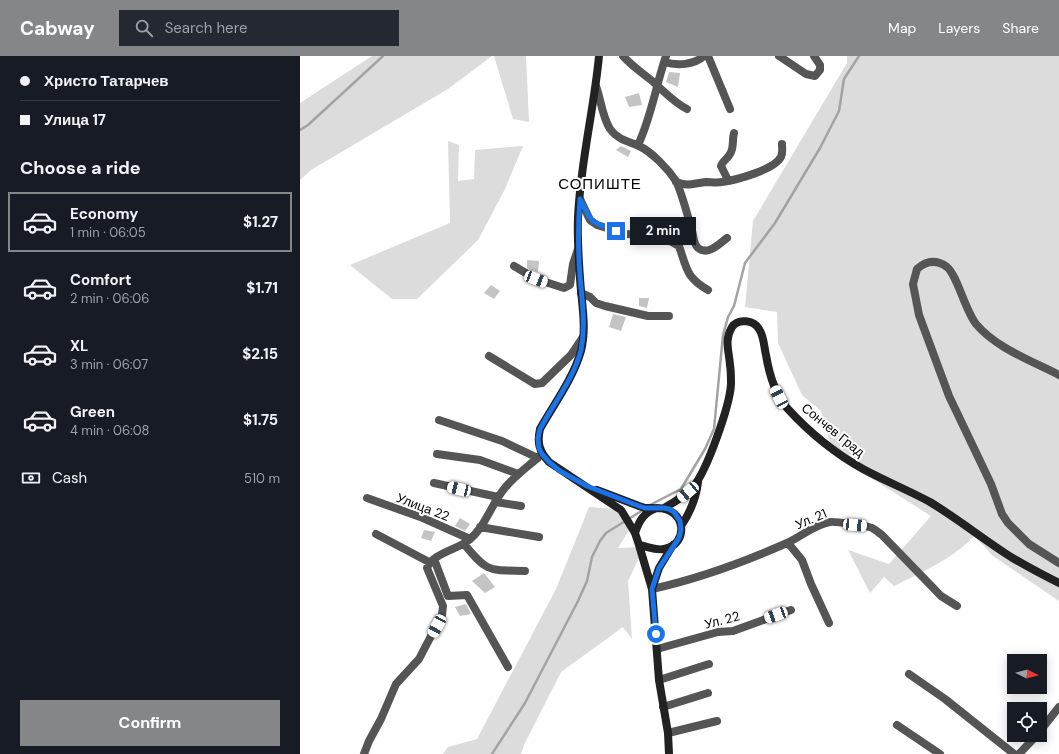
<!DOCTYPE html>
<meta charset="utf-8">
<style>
body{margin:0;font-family:"DM Sans",sans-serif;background:#242831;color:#f1f3f6;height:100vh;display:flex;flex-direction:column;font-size:15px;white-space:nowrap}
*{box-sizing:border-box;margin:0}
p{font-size:13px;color:#9ea1a6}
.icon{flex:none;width:22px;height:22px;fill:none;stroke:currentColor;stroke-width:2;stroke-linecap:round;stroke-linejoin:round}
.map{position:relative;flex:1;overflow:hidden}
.details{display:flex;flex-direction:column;background:#171b24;width:300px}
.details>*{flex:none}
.hud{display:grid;align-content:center;height:88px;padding:0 20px;background:#171b24}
.needle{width:26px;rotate:96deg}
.fabs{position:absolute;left:707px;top:598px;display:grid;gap:8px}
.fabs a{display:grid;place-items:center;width:40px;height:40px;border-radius:0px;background:#171b24;box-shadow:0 2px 10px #0003;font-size:20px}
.end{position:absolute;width:18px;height:18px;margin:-9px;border:5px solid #1a73e8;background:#fff;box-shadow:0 0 0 2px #fff}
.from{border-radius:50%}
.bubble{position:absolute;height:28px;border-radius:0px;background:#171b24;box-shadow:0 2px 10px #0003;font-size:13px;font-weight:700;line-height:28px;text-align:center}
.car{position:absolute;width:12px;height:24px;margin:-12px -6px;border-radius:5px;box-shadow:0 0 3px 1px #0007;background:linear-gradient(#fff 24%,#345 0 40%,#fff 0 76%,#345 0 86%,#fff 0)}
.hud b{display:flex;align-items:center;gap:14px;height:38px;font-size:15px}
.hud b+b{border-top:1px solid #363941}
.hud i{width:10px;height:10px;background:#f1f3f6}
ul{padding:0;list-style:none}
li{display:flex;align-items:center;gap:12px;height:60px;margin:0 8px 6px;padding:0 12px;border:2px solid transparent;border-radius:0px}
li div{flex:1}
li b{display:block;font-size:15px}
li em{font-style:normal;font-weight:700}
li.active{border-color:#858687}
li>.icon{width:36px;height:36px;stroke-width:1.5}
h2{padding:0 20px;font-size:18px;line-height:48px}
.pay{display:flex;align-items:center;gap:10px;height:44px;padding:0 20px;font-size:15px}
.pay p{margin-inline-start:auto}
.primary-button{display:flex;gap:8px;margin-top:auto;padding:8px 20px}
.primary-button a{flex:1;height:46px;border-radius:0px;background:#858687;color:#fff;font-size:16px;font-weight:700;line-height:46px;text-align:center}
header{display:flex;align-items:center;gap:24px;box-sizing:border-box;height:56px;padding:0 20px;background:#858687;color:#fff}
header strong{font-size:19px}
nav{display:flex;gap:22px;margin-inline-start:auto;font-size:14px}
.search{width:280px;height:36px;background:#242831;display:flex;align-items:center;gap:10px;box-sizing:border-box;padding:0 14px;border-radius:0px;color:#9ea1a6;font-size:15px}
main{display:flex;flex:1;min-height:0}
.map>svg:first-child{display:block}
</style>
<header>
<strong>Cabway</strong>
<div class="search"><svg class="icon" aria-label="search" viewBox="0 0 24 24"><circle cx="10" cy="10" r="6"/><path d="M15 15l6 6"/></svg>Search here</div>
<nav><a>Map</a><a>Layers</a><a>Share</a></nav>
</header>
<main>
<section class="details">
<div class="hud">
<b><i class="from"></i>Христо Татарчев</b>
<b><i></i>Улица 17</b>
</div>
<h2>Choose a ride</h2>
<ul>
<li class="active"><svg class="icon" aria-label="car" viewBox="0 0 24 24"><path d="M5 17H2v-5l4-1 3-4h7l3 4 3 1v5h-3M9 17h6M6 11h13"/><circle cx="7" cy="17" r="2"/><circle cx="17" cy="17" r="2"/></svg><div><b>Economy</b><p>1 min · 06:05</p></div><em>$1.27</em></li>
<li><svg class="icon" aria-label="car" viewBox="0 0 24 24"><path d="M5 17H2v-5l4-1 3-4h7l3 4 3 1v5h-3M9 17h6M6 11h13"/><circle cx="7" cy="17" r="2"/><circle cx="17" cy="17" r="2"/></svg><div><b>Comfort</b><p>2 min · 06:06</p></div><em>$1.71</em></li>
<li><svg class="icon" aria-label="car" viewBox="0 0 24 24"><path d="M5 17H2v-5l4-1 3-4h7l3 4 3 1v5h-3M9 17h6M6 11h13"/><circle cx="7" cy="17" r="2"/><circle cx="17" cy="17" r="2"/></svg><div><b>XL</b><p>3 min · 06:07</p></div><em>$2.15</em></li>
<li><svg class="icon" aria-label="car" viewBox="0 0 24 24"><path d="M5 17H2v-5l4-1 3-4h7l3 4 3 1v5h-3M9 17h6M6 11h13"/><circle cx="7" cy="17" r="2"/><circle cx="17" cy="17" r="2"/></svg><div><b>Green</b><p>4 min · 06:08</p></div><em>$1.75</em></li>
</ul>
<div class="pay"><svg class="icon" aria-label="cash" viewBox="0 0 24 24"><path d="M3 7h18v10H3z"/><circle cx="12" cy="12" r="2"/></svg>Cash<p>510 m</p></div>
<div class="primary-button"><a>Confirm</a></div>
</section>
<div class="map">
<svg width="759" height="698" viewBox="0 0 759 698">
<rect width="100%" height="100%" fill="#fff"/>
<path fill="#dcdcdc" d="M72 0H192L148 33 11 114 0 124V47Z
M194 0H226L229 66 213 63Z
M547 0H759V545L693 500 674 480C653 503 622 516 594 530L584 521 570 537 548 494 589 508 631 460 533 398 521 355 502 339 478 287 477 256 445 251 453 165 547 7Z
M148 85 159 89 158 125 174 123 175 94 223 90 205 133 178 184 117 243H92L50 209 150 167Z
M289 451 316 453 329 474 318 492 344 491 328 525 332 583 323 571 261 616 224 689 221 698H143L148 691 177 683 256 533Z"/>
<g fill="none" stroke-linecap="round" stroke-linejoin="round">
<path stroke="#a3a3a3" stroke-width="2.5" d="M0 74 8 69 83 0
M350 449 381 433 405 393 414 373 423 279 428 261 434 250 445 207 475 167 520 92 539 55 544 23 559 0
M192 698 225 647 278 545 287 525 292 501 300 485 306 477 343 454"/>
</g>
<path fill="#c4c4c4" d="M369 16 380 17 378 31 366 26Z
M339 37 342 49 329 51 325 41Z
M321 90 331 95 328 101 316 94Z
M350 161 352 173H339L337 164Z
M227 204 239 205 238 216 227 212Z
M191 229 200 235 194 243 184 237Z
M339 242H349L347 252 339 250Z
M313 258 326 261 321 275 309 271Z
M160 462 170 468 165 475 155 470Z
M124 474 135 476 131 485 121 482Z
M184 517 195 531 185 537 172 525Z
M166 548 171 558 160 560 155 551Z"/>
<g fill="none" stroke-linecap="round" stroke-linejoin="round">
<path stroke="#555" stroke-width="8" d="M323 0C332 10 341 16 351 24 363 34 373 46 387 53
M408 0 430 53
M479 0 506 18 515 20 520 14V9L514 0
M364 6C377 10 394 9 404 0
M296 30C301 44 302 60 310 73 318 84 328 85 339 90 352 96 368 113 376 125 381 135 389 164 392 175 394 181 393 187 398 192 408 200 419 188 427 182
M338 89C351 62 356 29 366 0
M428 124 421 110C423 104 429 102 431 96 434 90 432 83 434 77
M376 126C387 131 395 127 406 126 411 126 417 127 422 126 436 124 474 114 481 101 483 97 482 93 482 88
M280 143 290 164 297 169 326 178 353 179 363 181 379 190C387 213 386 221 408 234
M214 210 236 223 264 232 270 229 273 208 278 193
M281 237 290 241 296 247 305 250 348 260H369
M189 300 235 328 242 327 271 299 283 281
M759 319C732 305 696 292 676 268 665 254 657 219 647 211 636 203 626 205 617 213L613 228 619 259 649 340 691 428 702 458 708 467 729 488 759 507
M139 364 202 385 238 402
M137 398 180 404 218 418
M134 427 198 441
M67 442 123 462 170 483
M195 446 221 450
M180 471 239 481
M76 478 129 506
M488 487 502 504 511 528 529 567
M164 488C188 517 188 514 225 515
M134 503 148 540 167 539 208 611
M352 533C397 523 444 506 487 487 501 481 515 468 530 466 534 465 569 470 572 472 575 473 579 477 582 479L641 540 657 550
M357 593 418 576 433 575 491 554
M609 618 645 643 714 698
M359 624 409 608
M363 651 408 637
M597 669 640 698
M740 675 759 651
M368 677 417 665
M64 698 69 685 81 663 96 628 119 603 142 559 143 550 127 512C133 497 157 494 169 484 185 471 191 449 204 433 215 419 229 410 242 398
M719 698 737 679"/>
<path stroke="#222" stroke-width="8" d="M299 0C294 54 280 108 278 162 277 186 279 210 281 235 283 255 286 275 281 295 273 323 254 348 240 373 237 387 239 395 249 406L321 454 335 477
M297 434 339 450 345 452H354
M357 452C387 452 389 489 364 493 355 495 347 490 339 489L335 477C339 465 344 456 357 452Z
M364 452C375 446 385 440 393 431 407 415 430 349 431 328 431 322 431 315 430 309 429 295 424 284 432 271 438 262 454 264 459 273 464 280 464 291 466 299 469 317 474 337 487 352 508 375 536 398 563 413 585 425 608 434 630 446 658 463 683 483 711 501 726 510 743 519 759 527
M381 470C390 457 396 442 398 426
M339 489 352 533 359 624 368 677 369 698
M352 533 359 512 373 489"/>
</g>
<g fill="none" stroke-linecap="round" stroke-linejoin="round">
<path stroke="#1a73e8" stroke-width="5" d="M316 175C290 165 293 169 280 143 278 169 278 194 280 220 282 245 286 269 281 294 274 322 254 347 240 373L238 382 239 392 242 398 249 406 260 415 287 430 339 450 345 452H364L369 453 374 456 380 465 381 474 379 482 359 512 352 533 356 578"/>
</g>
<g text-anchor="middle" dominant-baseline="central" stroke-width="4" stroke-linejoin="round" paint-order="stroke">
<g font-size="13" fill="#000" stroke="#fff">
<text transform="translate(533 374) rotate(39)">Сончев Град</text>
<text transform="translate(123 451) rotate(21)">Улица 22</text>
<text transform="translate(511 463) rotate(-23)">Ул. 21</text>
<text transform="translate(422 564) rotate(-14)">Ул. 22</text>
</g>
<g font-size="15" letter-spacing="1" fill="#000" stroke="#fff">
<text x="300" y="128">СОПИШТЕ</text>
</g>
</g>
</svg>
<div class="fabs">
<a><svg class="needle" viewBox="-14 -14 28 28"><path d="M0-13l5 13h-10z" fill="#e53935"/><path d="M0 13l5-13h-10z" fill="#9ea1a6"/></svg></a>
<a><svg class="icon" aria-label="locate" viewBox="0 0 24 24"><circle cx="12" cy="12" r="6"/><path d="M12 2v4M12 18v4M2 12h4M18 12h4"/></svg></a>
</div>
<i class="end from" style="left:356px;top:578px"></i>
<i class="end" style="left:316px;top:175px"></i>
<div class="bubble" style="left:330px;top:161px;width:66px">2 min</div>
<i class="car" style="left:236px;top:223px;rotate:111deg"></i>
<i class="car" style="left:479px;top:341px;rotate:333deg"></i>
<i class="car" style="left:159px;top:433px;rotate:283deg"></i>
<i class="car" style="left:388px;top:436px;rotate:230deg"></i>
<i class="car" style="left:555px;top:469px;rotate:95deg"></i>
<i class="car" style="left:476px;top:559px;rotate:250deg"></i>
<i class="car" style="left:137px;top:570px;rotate:208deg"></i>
</div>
</main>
